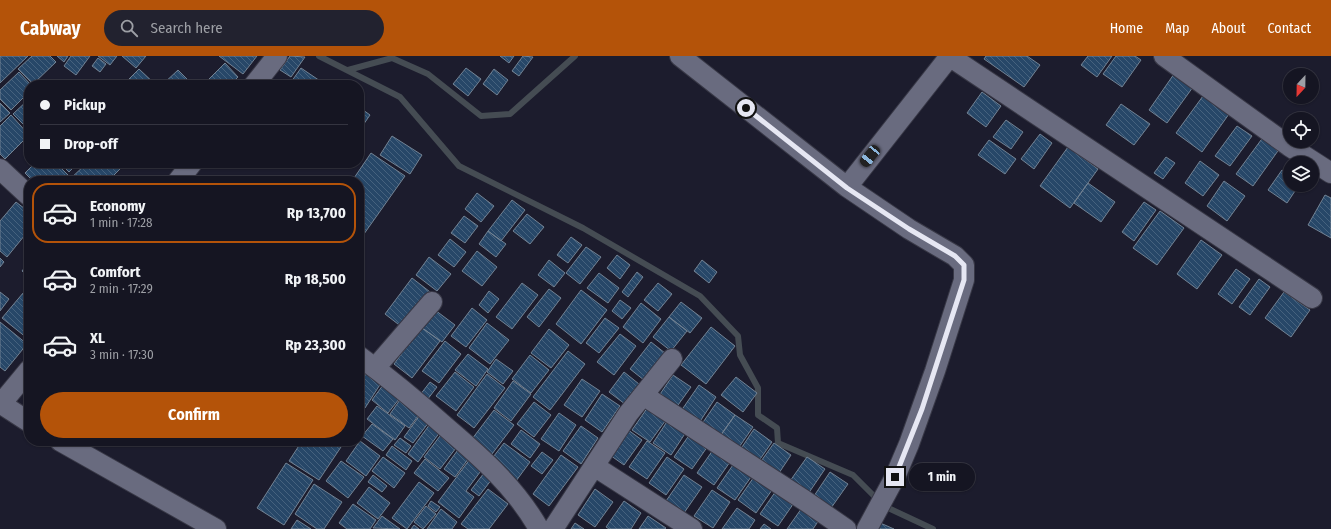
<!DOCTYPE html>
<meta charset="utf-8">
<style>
body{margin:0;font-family:"Fira Sans Condensed",sans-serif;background:#22222f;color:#f1f3f6;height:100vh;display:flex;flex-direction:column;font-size:15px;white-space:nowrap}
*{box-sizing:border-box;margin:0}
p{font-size:13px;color:#9d9fa5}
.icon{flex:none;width:22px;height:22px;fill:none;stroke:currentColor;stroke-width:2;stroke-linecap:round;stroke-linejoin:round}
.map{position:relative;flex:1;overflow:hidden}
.details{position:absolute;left:24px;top:120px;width:340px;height:270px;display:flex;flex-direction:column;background:#151522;border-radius:16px;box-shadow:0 1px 3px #0004,0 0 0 1px #343440}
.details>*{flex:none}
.hud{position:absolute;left:24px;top:24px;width:340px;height:88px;border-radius:16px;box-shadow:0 1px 3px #0004,0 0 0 1px #343440;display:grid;align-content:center;height:88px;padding:0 16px;background:#151522}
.needle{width:26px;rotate:202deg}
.tools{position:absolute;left:1283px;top:12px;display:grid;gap:8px}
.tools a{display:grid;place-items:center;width:36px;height:36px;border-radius:50%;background:#151522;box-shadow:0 1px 3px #0004,0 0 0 1px #343440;font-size:20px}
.end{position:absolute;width:18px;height:18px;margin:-9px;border:5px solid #e6e7f3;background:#111;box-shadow:0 0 0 2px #111}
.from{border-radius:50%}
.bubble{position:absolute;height:28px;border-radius:14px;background:#151522;box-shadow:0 1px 3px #0004,0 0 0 1px #343440;font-size:13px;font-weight:700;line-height:28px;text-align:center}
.car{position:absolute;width:12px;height:24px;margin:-12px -6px;border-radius:5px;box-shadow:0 0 3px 1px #0007;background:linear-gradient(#222 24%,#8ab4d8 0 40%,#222 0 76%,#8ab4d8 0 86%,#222 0)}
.hud b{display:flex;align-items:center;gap:14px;height:38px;font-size:15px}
.hud b+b{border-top:1px solid #343440}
.hud i{width:10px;height:10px;background:#f1f3f6}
ul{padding:7px 0 0;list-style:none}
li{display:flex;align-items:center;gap:12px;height:60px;margin:0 8px 6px;padding:0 8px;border:2px solid transparent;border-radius:16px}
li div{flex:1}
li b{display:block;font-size:15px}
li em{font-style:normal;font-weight:700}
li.current{border-color:#b45309}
li>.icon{width:36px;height:36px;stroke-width:1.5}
.primary-button{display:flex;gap:8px;margin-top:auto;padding:8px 16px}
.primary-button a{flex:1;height:46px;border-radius:24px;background:#b45309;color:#fff;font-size:16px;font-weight:700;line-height:46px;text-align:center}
header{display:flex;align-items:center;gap:24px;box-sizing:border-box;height:56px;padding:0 20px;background:#b45309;color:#fff}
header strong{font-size:19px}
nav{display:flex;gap:22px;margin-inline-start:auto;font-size:14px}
.search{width:280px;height:36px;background:#22222f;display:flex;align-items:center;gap:10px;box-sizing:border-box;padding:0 14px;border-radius:22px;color:#9d9fa5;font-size:15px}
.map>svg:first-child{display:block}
</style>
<header>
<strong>Cabway</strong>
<div class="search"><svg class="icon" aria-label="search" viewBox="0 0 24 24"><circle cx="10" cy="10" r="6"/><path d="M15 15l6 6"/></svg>Search here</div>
<nav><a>Home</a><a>Map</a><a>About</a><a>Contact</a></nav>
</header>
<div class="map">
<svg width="1331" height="473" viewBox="0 0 1331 473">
<defs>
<pattern id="building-back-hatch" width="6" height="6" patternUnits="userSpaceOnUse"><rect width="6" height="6" fill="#274768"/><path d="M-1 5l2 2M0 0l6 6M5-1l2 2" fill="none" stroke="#46627e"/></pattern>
</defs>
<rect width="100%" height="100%" fill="#1c1c2d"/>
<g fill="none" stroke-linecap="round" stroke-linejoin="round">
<path stroke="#454c53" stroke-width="6" d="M319 0 400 41 459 110 583 172 700 240 738 280 740 299 758 332V359L777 372 778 387 853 419 884 450 933 473
M348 14 392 2 428 18 481 60 510 58 575 0"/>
</g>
<path fill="url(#building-back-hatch)" stroke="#728293" d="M0 0H28L0 27Z
M32 0H50L56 6 33 28 18 13Z
M57 0H68L64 6Z
M71 0H90L76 19 64 10Z
M98 0H117L110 9Z
M122 0H146L136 12Z
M219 0H257L243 18Z
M290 0 305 1 291 21 280 14Z
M500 0H514L509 7Z
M523 0 533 1 519 20 512 15Z
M986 0H1027L1040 9 1024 31 984 3Z
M1088 0H1112L1097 21 1081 9Z
M1116 0H1135L1141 4 1122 31 1103 18Z
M98 2 106 8 100 16 92 10Z
M225 7 238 21 230 29H209L206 26Z
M301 12 326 29H289Z
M466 12 481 23 468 40 453 28Z
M139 13 156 29H123Z
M494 13 508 24 497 39 483 28Z
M178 14 193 29H162Z
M19 16 31 29H29V36L11 54 0 43V34Z
M1174 18 1193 31 1167 67 1149 54Z
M982 36 1001 50 986 71 967 57Z
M1203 40 1229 58 1202 96 1176 77Z
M29 43V74L13 58Z
M0 47 10 57 0 66Z
M1121 48 1150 68 1134 89 1106 69Z
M359 51 370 59 359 75Z
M11 59 29 79 5 103 0 98V70Z
M1006 64 1023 76 1011 93 993 81Z
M1237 70 1252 80 1230 110 1215 100Z
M1040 78 1052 87 1034 113 1021 103Z
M392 80 422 99 410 118 380 99Z
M1264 80 1280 92 1253 130 1236 118Z
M989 84 1016 103 1005 118 978 99Z
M1068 91 1098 113 1070 152 1040 130Z
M371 97 405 120 359 185V125H352Z
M1166 101 1175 107 1163 123 1154 117Z
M1200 105 1219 119 1203 140 1185 127Z
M35 107H56L68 119 61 125H33L25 117Z
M60 107H78L69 116Z
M87 107H124L125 108 108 125H68Z
M1282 114 1290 119V129H1299L1287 147 1268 134Z
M116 119 122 125H110Z
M1224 125 1245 140 1227 165 1207 150Z
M1088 127 1115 146 1101 166 1074 147Z
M477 137 494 150 481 166 465 153Z
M1325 139 1331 142V182L1308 169Z
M512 144 525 154 501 185 488 175Z
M16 146 29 156V174L7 201 0 195V165Z
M1144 146 1156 154 1134 185 1122 176Z
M1160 155 1184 172 1157 209 1133 192Z
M527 158 544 171 530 188 513 175Z
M464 160 478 170 465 187 451 177Z
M488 175 506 188 496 201 479 188Z
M571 181 582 189 568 207 557 199Z
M450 183 466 196 454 211 438 199Z
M1201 184 1222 199 1197 233 1177 218Z
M586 191 601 201 580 228 566 217Z
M477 195 497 211 482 230 462 215Z
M617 199 630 209 620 223 607 212Z
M429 201 451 218 437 235 416 219Z
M0 202 4 206 0 211Z
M549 204 565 217 554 231 538 219Z
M702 204 717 216 709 227 694 215Z
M29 206V221L22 215Z
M1236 213 1250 223 1232 248 1218 238Z
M637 216 643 221 628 241 622 236Z
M599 217 619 232 608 247 587 232Z
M412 222 434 239 407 275 385 258Z
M1259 223 1270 231 1250 259 1239 251Z
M522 227 538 239 512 273 496 261Z
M658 227 672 238 658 255 644 244Z
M29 230V280L27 282 2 262Z
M549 233 561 242 539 271 527 261Z
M581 234 607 254 581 288 556 268Z
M489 235 499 243 488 257 479 249Z
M0 236 9 243 0 255Z
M1284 236 1310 254 1291 281 1265 262Z
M620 244 631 252 622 263 612 255Z
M681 246 702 262 690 277 669 261Z
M641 247 661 263 643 287 623 271Z
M431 251 455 269 442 286 418 269Z
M472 252 487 264 466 291 451 280Z
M669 261 687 275 671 295 653 281Z
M605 262 619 272 599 297 586 287Z
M0 266 27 288 5 315 0 311Z
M487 267 509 284 490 308 469 292Z
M421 271 440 285 412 322 394 308Z
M711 271 735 290 706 328 681 309Z
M549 273 569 289 551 312 531 297Z
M620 278 636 290 614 319 597 306Z
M445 285 461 298 439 327 422 315Z
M651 286 670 301 649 328 630 313Z
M568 295 585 308 550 354 533 341Z
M468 298 488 313 476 330 455 314Z
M530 299 549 314 531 337 512 323Z
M496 303 513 315 503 328 487 316Z
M359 309 366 314 359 325Z
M368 315 383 324 365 352 359 348V328Z
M455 316 474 331 456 355 436 340Z
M624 316 639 328 625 348 609 336Z
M487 318 505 332 474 372 457 359Z
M673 319 691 331 673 356 656 344Z
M736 321 757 337 743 356 721 339Z
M582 323 600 335 582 361 564 349Z
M386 325 403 338 388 357 372 344Z
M513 325 531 338 511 365 494 352Z
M430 326 437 331 427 344 420 339Z
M699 329 716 341 699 367 681 355Z
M602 338 620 350 602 376 585 364Z
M402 341 421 356 409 372 390 358Z
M534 346 551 359 534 381 517 368Z
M717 346 735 359 717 384 699 372Z
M650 348 668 361 650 386 632 374Z
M377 350 405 370 395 384 367 363Z
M359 351 364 354 359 362Z
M494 354 514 369 492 398 472 383Z
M559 357 576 369 559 395 541 383Z
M420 359 429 366 413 387 404 381Z
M735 359 753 371 735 397 717 385Z
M670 361 688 373 671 399 653 387Z
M372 368 393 383 383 395 362 380Z
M430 368 440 376 418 406 408 398Z
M581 370 598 382 581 408 563 395Z
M624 371 642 384 624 409 607 397Z
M754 373 772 386 756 409 738 397Z
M521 374 540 388 530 402 511 388Z
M692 375 710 387 692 413 674 401Z
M443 376 459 388 440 413 424 401Z
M400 382 411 390 406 397 394 389Z
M302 385H345L319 424 289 405Z
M360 385 380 400 366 420 346 405Z
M647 385 665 397 647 423 629 411Z
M504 387 530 406 516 425 490 405Z
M774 387 791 399 777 420 759 408Z
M392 390 412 405 406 414 386 399Z
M460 391 471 399 455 421 444 413Z
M715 391 732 403 714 429 697 417Z
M542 396 553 404 542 418 531 410Z
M561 399 578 411 549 450 533 438Z
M383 401 405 417 394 432 372 415Z
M667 401 684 413 666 439 649 427Z
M807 401 825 413 808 438 790 425Z
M425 403 449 422 438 435 414 417Z
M470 403 483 412 466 435 474 441 459 462 438 446Z
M341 405 364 421 348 442 326 425Z
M735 406 753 418 735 444 717 432Z
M286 407 313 424 284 469 257 452Z
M830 416 848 428 831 452 814 440Z
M484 417 492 423 479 440 471 434Z
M756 418 774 431 756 457 738 444Z
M373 419 387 430 382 436 368 426Z
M684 419 702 431 684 457 666 445Z
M419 426 434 437 407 473 392 462Z
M314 428 342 446 324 473H317L295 458Z
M369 431 390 447 378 463 357 447Z
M778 432 796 444 778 470 760 458Z
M488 433 508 448 489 473H468L461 468Z
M595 433 613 446 595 471 578 459Z
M712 434 730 446 713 472 694 460Z
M431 445 440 451 436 456 428 450Z
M624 445 641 457 631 473H609L606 471Z
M353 448 376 464 370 473H347L339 467Z
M804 449 821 461 813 473H787Z
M426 450 436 458 423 473 414 466Z
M737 452 755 464 749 473H722Z
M441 453 457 466 452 473H427Z
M382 460 400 473 373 472Z
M648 460 666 472 665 473H639Z
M297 464 311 473H291Z
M878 466 894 473H875Z
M575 467 584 473H571Z
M764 468 771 473H760Z
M414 469 419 473H411Z"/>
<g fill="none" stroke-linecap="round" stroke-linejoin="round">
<defs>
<path id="minor" d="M680 0 847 131 909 173 955 200 964 209V224L935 315 909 388 895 421 867 473
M949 0 1312 242
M1164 0 1289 90 1331 117
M254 29 277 0
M0 113 29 140
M178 125 192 107
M847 131 950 0
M359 300C390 323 419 347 447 372 482 402 516 432 539 473
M375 312 432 246
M643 339 804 444 846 473
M0 347 29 366
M0 349 29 314
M60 385 216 473
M594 410 692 473
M553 473 628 358 672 303"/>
</defs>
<use href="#minor" stroke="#383846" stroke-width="22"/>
<use href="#minor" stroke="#696b7f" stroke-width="20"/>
</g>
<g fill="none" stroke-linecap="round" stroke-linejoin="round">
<path stroke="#e6e7f3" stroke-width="5" d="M746 52 847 132 909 173 955 200 964 209V224L922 353 895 421"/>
</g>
</svg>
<div class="tools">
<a><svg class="needle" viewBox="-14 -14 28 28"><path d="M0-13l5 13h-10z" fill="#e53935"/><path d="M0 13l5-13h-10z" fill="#9d9fa5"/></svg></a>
<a><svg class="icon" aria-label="locate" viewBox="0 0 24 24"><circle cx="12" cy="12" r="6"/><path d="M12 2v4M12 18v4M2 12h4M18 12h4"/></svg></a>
<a><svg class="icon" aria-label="layers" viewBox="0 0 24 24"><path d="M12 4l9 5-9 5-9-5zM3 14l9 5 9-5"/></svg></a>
</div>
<i class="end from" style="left:746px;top:52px"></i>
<i class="end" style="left:895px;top:421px"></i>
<div class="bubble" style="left:909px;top:407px;width:66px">1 min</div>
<i class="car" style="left:870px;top:100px;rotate:219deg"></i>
<div class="hud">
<b><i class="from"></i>Pickup</b>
<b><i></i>Drop-off</b>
</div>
<section class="details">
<ul>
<li class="current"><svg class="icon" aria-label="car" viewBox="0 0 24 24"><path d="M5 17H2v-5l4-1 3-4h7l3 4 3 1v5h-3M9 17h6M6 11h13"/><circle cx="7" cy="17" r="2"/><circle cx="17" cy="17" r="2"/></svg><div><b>Economy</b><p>1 min · 17:28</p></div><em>Rp 13,700</em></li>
<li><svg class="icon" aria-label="car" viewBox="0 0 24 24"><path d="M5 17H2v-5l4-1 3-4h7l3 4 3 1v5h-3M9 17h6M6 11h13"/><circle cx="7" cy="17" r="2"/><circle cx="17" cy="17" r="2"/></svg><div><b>Comfort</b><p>2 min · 17:29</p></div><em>Rp 18,500</em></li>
<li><svg class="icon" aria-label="car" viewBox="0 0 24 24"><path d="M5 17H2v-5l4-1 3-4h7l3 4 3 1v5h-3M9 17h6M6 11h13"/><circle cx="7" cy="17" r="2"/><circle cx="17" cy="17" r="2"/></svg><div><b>XL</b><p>3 min · 17:30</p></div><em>Rp 23,300</em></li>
</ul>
<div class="primary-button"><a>Confirm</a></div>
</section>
</div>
